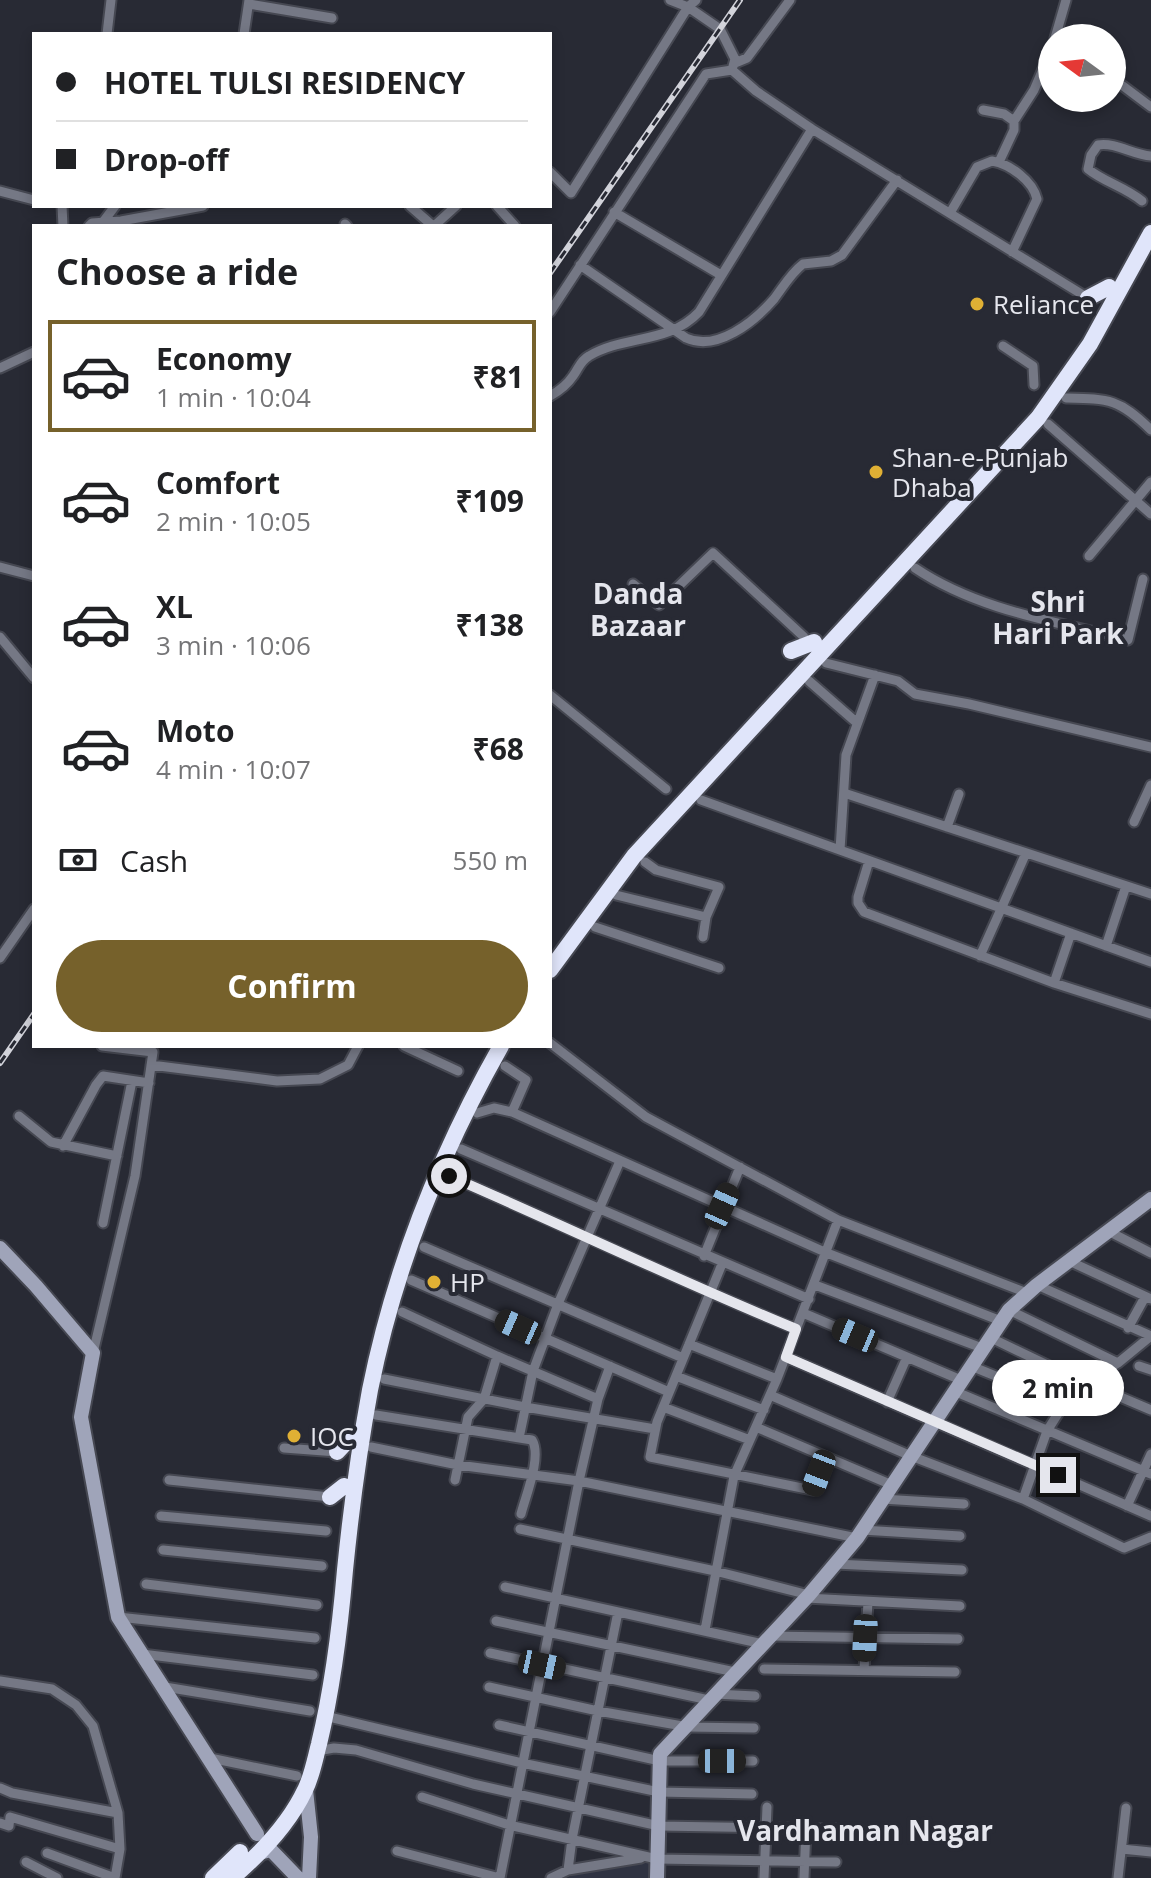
<!DOCTYPE html>
<meta charset="utf-8">
<style>
body{margin:0;font-family:"Open Sans",sans-serif;background:#f6f6f6;color:#202124;height:100vh;display:flex;flex-direction:column;font-size:30px;white-space:nowrap}
*{box-sizing:border-box;margin:0}
p{font-size:26px;color:#757577}
.icon{flex:none;width:44px;height:44px;fill:none;stroke:currentColor;stroke-width:2;stroke-linecap:round;stroke-linejoin:round}
.map{position:relative;flex:1;overflow:hidden}
.sheet{position:absolute;left:32px;top:224px;width:520px;height:824px;display:flex;flex-direction:column;background:#fff;border-radius:0px;box-shadow:0 4px 12px #0003}
.sheet>*{flex:none}
.hud{position:absolute;left:32px;top:32px;width:520px;height:176px;border-radius:0px;box-shadow:0 4px 12px #0003;display:grid;align-content:center;height:176px;padding:0 24px;background:#fff}
.needle{width:52px;rotate:285deg}
.buttons{position:absolute;left:1038px;top:24px;display:grid;gap:16px}
.buttons a{display:grid;place-items:center;width:88px;height:88px;border-radius:50%;background:#fff;box-shadow:0 4px 12px #0003;font-size:40px}
.end{position:absolute;width:36px;height:36px;margin:-18px;border:10px solid #e5e6ed;background:#111;box-shadow:0 0 0 4px #111}
.from{border-radius:50%}
.bubble{position:absolute;height:56px;border-radius:28px;background:#fff;box-shadow:0 4px 12px #0003;font-size:26px;font-weight:700;line-height:56px;text-align:center}
.car{position:absolute;width:24px;height:48px;margin:-24px -12px;border-radius:10px;box-shadow:0 0 6px 2px #0007;background:linear-gradient(#222 24%,#8ab4d8 0 40%,#222 0 76%,#8ab4d8 0 86%,#222 0)}
.hud b{display:flex;align-items:center;gap:28px;height:76px;font-size:30px}
.hud b+b{border-top:2px solid #e0e0e0}
.hud i{width:20px;height:20px;background:#202124}
ul{padding:0;list-style:none}
li{display:flex;align-items:center;gap:24px;height:112px;margin:0 16px 12px;padding:0 8px;border:4px solid transparent;border-radius:0px}
li div{flex:1}
li b{display:block;font-size:30px}
li em{font-style:normal;font-weight:700}
li.selected{border-color:#76612b}
li>.icon{width:72px;height:72px;stroke-width:1.5}
h2{padding:0 24px;font-size:36px;line-height:96px}
.pay{display:flex;align-items:center;gap:20px;height:88px;padding:0 24px;font-size:30px}
.pay p{margin-inline-start:auto}
.button{display:flex;gap:16px;margin-top:auto;padding:16px 24px}
.button a{flex:1;height:92px;border-radius:48px;background:#76612b;color:#fff;font-size:32px;font-weight:700;line-height:92px;text-align:center}
.map>svg:first-child{display:block}
</style>
<div class="map">
<svg width="1151" height="1878" viewBox="0 0 1151 1878">
<rect width="100%" height="100%" fill="#282a34"/>
<path fill="#2f3342" d="M650 1861V1878H567L576 1874Z"/>
<g fill="none" stroke-linecap="round" stroke-linejoin="round">
<defs>
<path id="street" d="M670 0 688 7 720 29 735 59 732 70
M249 4 332 18
M107 34 111 0
M244 34 249 0
M1055 38 1066 0
M735 63 747 58 790 0
M732 70 756 91 812 129 1088 298
M1123 86 1151 107
M983 110 1004 114 1014 121V130L999 162
M1014 121 1034 90 1052 48
M550 172 571 193 688 7 696 0
M0 191 34 200
M1142 201C1125 187 1104 182 1088 169L1091 155 1098 145C1116 142 1133 155 1151 156
M62 206 63 226
M410 206 433 226
M497 206 515 226
M614 212 721 275
M950 213 977 167 992 161C1010 164 1033 181 1037 199L1012 252
M103 222 115 206
M345 224 347 226
M89 226 92 223 121 221 203 206
M434 226 456 206
M580 265 686 338C717 352 754 322 774 299 783 287 791 273 803 264L831 261 842 255 897 180
M550 312 706 74 732 70
M1003 346 1033 366 1034 385
M0 368 34 352
M550 396C559 391 567 385 573 376 579 368 580 361 589 356 624 335 669 344 699 312L812 129
M1066 398C1110 399 1119 399 1151 430
M1048 424 1151 514
M1089 556 1151 482
M0 567 34 576
M915 568C977 610 1057 622 1128 640L1143 579
M633 584 659 605 713 553 804 637
M0 637 34 678
M826 663 898 681 915 694 969 704 1151 747
M809 681 856 722
M550 695 666 789
M844 793 1151 894
M701 800 1151 962
M1134 822 1151 785
M947 827 959 794
M840 850 846 755 875 675
M869 861 858 897V903L864 912 1054 983 1151 1014
M645 862 656 870 719 887 706 917 703 937
M616 895 706 917
M595 927 719 968
M1106 946 1126 886
M980 956 1026 853
M0 958 34 909
M1054 983 1071 933
M550 1043 646 1117 838 1220 1027 1293
M404 1046 458 1071
M151 1065 277 1081 320 1079 348 1065 358 1046
M505 1066 526 1080 512 1112
M477 1113 494 1108 512 1112 827 1253 1001 1321
M19 1116 51 1142 117 1156
M63 1146 96 1085 103 1076 149 1083
M461 1149 809 1299
M449 1176C565 1226 679 1281 796 1329
M103 1223 132 1081
M1108 1231 1151 1253
M424 1247 683 1358
M704 1256 740 1167
M1069 1261 1151 1299
M722 1264 657 1422 650 1457 812 1490 825 1457
M411 1280 669 1392
M815 1285 982 1348
M1037 1285 1151 1336
M1009 1310 1118 1363
M402 1312 497 1356 598 1399
M803 1313 961 1380
M1128 1328 1145 1297
M989 1337 1085 1383
M689 1344 777 1379
M93 1353 135 1176 153 1052 102 1046
M786 1357 1151 1516
M971 1366 1064 1404
M1139 1366 1151 1370
M676 1376 764 1410
M384 1379 525 1407 655 1429
M954 1391 1151 1474
M1111 1393 1151 1410
M770 1395 911 1456 1023 1499 1124 1548 1151 1537
M887 1402 907 1357
M663 1407 750 1440
M376 1415 532 1440C542 1456 526 1495 521 1514
M756 1427 892 1485
M519 1438 533 1371 558 1304 620 1161
M371 1447 458 1465 579 1481 857 1538
M284 1448 337 1452
M169 1480 330 1497
M455 1480 468 1417 484 1399 497 1356
M882 1499 964 1504
M1023 1499 1047 1431 1064 1404 1085 1383 1118 1363 1151 1336
M1127 1506 1151 1454
M161 1516 326 1531
M520 1529 715 1571 809 1595
M862 1530 960 1536
M163 1550 322 1566
M835 1564 962 1570
M146 1584 317 1605
M505 1587 763 1644
M806 1598 960 1606
M118 1617 315 1638
M496 1621 735 1672
M705 1630 734 1476 777 1379 838 1220
M770 1636 958 1639
M490 1653 709 1700
M142 1654 313 1675
M764 1669 955 1672
M864 1670 868 1602
M0 1681 52 1689 76 1705 93 1726 118 1813 120 1849 115 1878
M165 1687 310 1711
M489 1687 598 1711 688 1727 754 1728
M715 1694 755 1696
M325 1716 522 1763 659 1792 752 1794
M499 1725 660 1761H753
M317 1751 334 1748 356 1750 473 1784 659 1826 837 1829
M210 1758 297 1776
M0 1788 12 1793 118 1813
M422 1797 509 1825 657 1859 836 1862
M0 1823 9 1826 10 1817 120 1849
M1122 1849 1151 1852
M397 1851 500 1878
M47 1853 115 1878
M26 1862 57 1878
M568 1870 572 1839 618 1612
M500 1878 579 1481 598 1399 610 1366
M551 1878 568 1870 641 1858
M764 1878 767 1807
M804 1878 806 1828
M1118 1878 1126 1808"/>
<path id="secondary" d="M0 1248 36 1286 93 1353 81 1417 118 1617 257 1834
M306 1790 311 1837 309 1878
M259 1853 271 1850 298 1878
M657 1878 660 1754 809 1595 857 1538 1009 1310 1037 1285 1151 1199"/>
<path id="highway" d="M1088 298 1109 287
M791 651 814 642
M550 970 634 856 1038 418 1090 344 1151 233
M337 1452 352 1436
M330 1497 344 1486
M213 1878 240 1852
M232 1878C260 1854 289 1824 305 1790 312 1776 315 1759 319 1744 333 1686 340 1629 345 1570 351 1510 359 1450 370 1390 394 1270 441 1152 501 1046"/>
</defs>
<use href="#street" stroke="#464852" stroke-width="13"/>
<use href="#secondary" stroke="#464852" stroke-width="18"/>
<use href="#highway" stroke="#464852" stroke-width="20"/>
<use href="#street" stroke="#757885" stroke-width="9"/>
<use href="#secondary" stroke="#9fa4b9" stroke-width="14"/>
<use href="#highway" stroke="#e0e5fa" stroke-width="16"/>
<defs>
<path id="rail" d="M550 273 740 0
M0 1063 34 1014"/>
</defs>
<use href="#rail" stroke="#d2d3da" stroke-width="6"/>
<use href="#rail" stroke="#282a34" stroke-width="3" stroke-dasharray="9" stroke-linecap="butt"/>
</g>
<g fill="none" stroke-linecap="round" stroke-linejoin="round">
<path stroke="#e5e6ed" stroke-width="10" d="M449 1176C565 1226 679 1281 796 1329L786 1357 1058 1475"/>
</g>
<g fill="#e0b034" stroke="#282a34" stroke-width="3">
<circle cx="977" cy="304" r="8"/>
<circle cx="876" cy="472" r="8"/>
<circle cx="434" cy="1282" r="8"/>
<circle cx="294" cy="1436" r="8"/>
</g>
<g text-anchor="middle" dominant-baseline="central" stroke-width="8" stroke-linejoin="round" paint-order="stroke">
<g font-size="26" fill="#e5e6ed" stroke="#282a34" text-anchor="start">
<text x="993" y="304">Reliance</text>
<text x="892" y="457">Shan-e-Punjab<tspan x="892" dy="30">Dhaba</tspan></text>
<text x="450" y="1282">HP</text>
<text x="310" y="1436">IOC</text>
</g>
<g font-size="28" font-weight="bold" fill="#e5e6ed" stroke="#282a34">
<text x="638" y="593">Danda<tspan x="638" dy="32">Bazaar</tspan></text>
<text x="1058" y="601">Shri<tspan x="1058" dy="32">Hari Park</tspan></text>
<text x="865" y="1830">Vardhaman Nagar</text>
</g>
</g>
</svg>
<div class="buttons">
<a><svg class="needle" viewBox="-14 -14 28 28"><path d="M0-13l5 13h-10z" fill="#e53935"/><path d="M0 13l5-13h-10z" fill="#757577"/></svg></a>
</div>
<i class="end from" style="left:449px;top:1176px"></i>
<i class="end" style="left:1058px;top:1475px"></i>
<div class="bubble" style="left:992px;top:1360px;width:132px">2 min</div>
<i class="car" style="left:722px;top:1206px;rotate:24deg"></i>
<i class="car" style="left:518px;top:1327px;rotate:294deg"></i>
<i class="car" style="left:855px;top:1335px;rotate:293deg"></i>
<i class="car" style="left:819px;top:1473px;rotate:201deg"></i>
<i class="car" style="left:865px;top:1638px;rotate:183deg"></i>
<i class="car" style="left:542px;top:1665px;rotate:102deg"></i>
<i class="car" style="left:722px;top:1761px;rotate:90deg"></i>
<div class="hud">
<b><i class="from"></i>HOTEL TULSI RESIDENCY</b>
<b><i></i>Drop-off</b>
</div>
<section class="sheet">
<h2>Choose a ride</h2>
<ul>
<li class="selected"><svg class="icon" aria-label="car" viewBox="0 0 24 24"><path d="M5 17H2v-5l4-1 3-4h7l3 4 3 1v5h-3M9 17h6M6 11h13"/><circle cx="7" cy="17" r="2"/><circle cx="17" cy="17" r="2"/></svg><div><b>Economy</b><p>1 min · 10:04</p></div><em>₹81</em></li>
<li><svg class="icon" aria-label="car" viewBox="0 0 24 24"><path d="M5 17H2v-5l4-1 3-4h7l3 4 3 1v5h-3M9 17h6M6 11h13"/><circle cx="7" cy="17" r="2"/><circle cx="17" cy="17" r="2"/></svg><div><b>Comfort</b><p>2 min · 10:05</p></div><em>₹109</em></li>
<li><svg class="icon" aria-label="car" viewBox="0 0 24 24"><path d="M5 17H2v-5l4-1 3-4h7l3 4 3 1v5h-3M9 17h6M6 11h13"/><circle cx="7" cy="17" r="2"/><circle cx="17" cy="17" r="2"/></svg><div><b>XL</b><p>3 min · 10:06</p></div><em>₹138</em></li>
<li><svg class="icon" aria-label="car" viewBox="0 0 24 24"><path d="M5 17H2v-5l4-1 3-4h7l3 4 3 1v5h-3M9 17h6M6 11h13"/><circle cx="7" cy="17" r="2"/><circle cx="17" cy="17" r="2"/></svg><div><b>Moto</b><p>4 min · 10:07</p></div><em>₹68</em></li>
</ul>
<div class="pay"><svg class="icon" aria-label="cash" viewBox="0 0 24 24"><path d="M3 7h18v10H3z"/><circle cx="12" cy="12" r="2"/></svg>Cash<p>550 m</p></div>
<div class="button"><a>Confirm</a></div>
</section>
</div>
